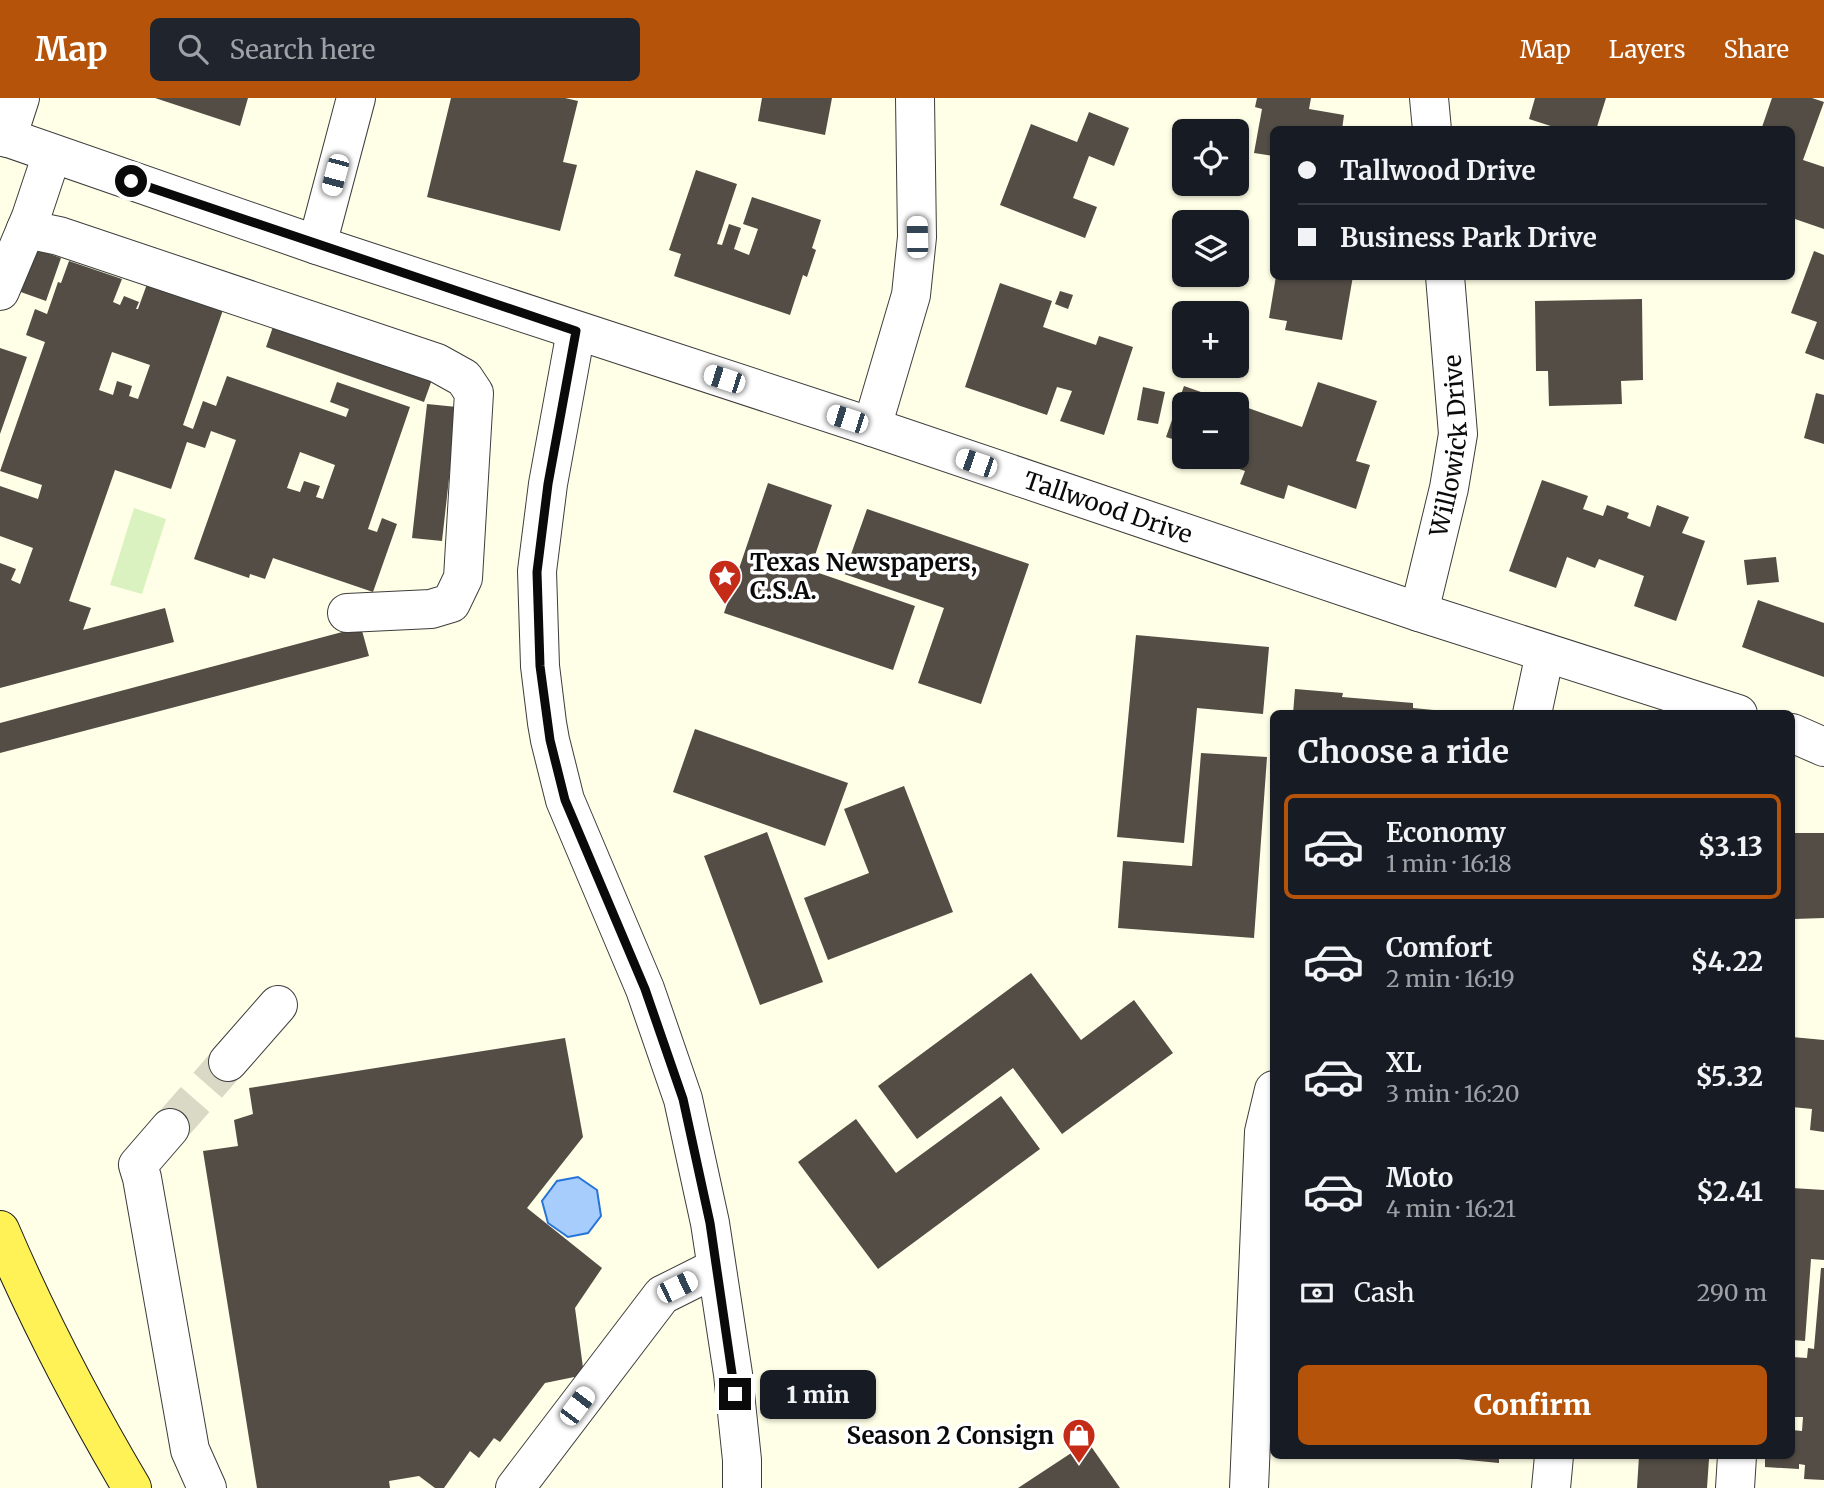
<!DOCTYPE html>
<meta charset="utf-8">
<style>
body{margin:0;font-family:Merriweather,serif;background:#20242c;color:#f1f3f6;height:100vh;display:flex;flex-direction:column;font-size:26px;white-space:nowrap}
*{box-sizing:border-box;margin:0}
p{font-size:23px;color:#9ea1a6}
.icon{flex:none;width:38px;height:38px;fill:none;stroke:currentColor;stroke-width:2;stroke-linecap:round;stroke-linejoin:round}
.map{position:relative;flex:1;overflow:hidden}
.panel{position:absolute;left:1270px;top:612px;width:525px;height:749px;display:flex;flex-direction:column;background:#171b24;border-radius:10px;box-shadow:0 2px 5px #0004}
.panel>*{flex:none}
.banner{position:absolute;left:1270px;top:28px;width:525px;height:154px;border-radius:10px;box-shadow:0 2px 5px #0004;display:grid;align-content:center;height:154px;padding:0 28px;background:#171b24}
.controls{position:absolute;left:1172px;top:21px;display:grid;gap:14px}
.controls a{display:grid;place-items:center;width:77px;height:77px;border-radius:10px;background:#171b24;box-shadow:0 2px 5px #0004;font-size:35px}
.end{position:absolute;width:32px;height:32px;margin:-16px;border:9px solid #0a0a0a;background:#fff;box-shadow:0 0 0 4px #fff}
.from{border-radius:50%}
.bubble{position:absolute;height:49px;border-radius:10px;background:#171b24;box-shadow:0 2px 5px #0004;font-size:23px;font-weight:800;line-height:49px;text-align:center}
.car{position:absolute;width:21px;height:42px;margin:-21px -10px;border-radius:9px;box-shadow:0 0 5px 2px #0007;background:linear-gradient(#fff 24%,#345 0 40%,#fff 0 76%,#345 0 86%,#fff 0)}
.banner b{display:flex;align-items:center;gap:24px;height:66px;font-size:26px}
.banner b+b{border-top:2px solid #363941}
.banner i{width:18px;height:18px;background:#f1f3f6}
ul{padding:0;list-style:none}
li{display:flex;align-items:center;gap:21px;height:105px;margin:0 14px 10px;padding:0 14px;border:4px solid transparent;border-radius:10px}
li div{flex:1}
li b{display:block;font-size:26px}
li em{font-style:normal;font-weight:800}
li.current{border-color:#b45309}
li>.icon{width:63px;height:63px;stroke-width:1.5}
h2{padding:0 28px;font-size:32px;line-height:84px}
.pay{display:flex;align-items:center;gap:18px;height:77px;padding:0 28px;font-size:26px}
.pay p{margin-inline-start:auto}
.button{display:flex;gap:14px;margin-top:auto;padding:14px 28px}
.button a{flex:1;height:80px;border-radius:10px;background:#b45309;color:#fff;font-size:28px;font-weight:800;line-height:80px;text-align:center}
header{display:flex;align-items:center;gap:42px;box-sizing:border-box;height:98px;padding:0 35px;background:#b45309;color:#fff}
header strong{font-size:33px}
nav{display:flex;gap:38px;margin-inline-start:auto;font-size:24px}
.search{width:490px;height:63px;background:#20242c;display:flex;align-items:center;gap:18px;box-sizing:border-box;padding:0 24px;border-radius:10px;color:#9ea1a6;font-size:26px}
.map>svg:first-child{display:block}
</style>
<header>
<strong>Map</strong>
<div class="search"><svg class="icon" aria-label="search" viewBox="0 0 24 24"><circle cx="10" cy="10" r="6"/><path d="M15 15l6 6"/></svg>Search here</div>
<nav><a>Map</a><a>Layers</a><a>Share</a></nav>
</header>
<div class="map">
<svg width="1824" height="1390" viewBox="0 0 1824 1390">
<rect width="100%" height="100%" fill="#fffee6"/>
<path fill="#d9f2c0" d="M134 410 166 421 142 496 110 487Z"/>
<path fill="#a6cdfb" stroke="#2774d8" stroke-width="2" d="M578 1079 597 1092 601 1118 588 1135 568 1139 548 1125 542 1103 557 1083Z"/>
<path fill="#534d45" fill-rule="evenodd" d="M155 0H248L240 28Z
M451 0H565L578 3 563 64 577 67 560 133 427 99Z
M762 0H832L825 37 758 23Z
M1257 0H1311L1309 11 1344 17 1342 32H1274V58L1254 55 1262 11 1255 9Z
M1535 0H1606L1596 32H1563L1529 21Z
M1772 0H1812L1824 4 1803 62 1824 69V131L1792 120V32H1761Z
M1089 14 1129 30 1114 68 1089 58 1073 100 1097 109 1085 140 1000 107 1031 26 1077 44Z
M696 72 737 86 717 146 722 147 729 126 741 130 734 151 749 157 758 131 743 126 752 99 821 122 812 150 816 152 807 179 803 177 790 217 674 178 681 156 669 152Z
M33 150 61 160 46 203 18 193Z
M1814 153 1824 157V262L1805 255 1817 224 1791 215Z
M69 163 122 181 113 204 120 207 124 198 139 204 136 211H138L147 186 223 212 183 327 193 331 203 303 216 308 227 278 346 319 349 311 330 304 337 284 410 309 368 431 377 434 382 420 397 426 373 494 273 460 265 481 250 476 249 480 194 461 236 342 211 333 205 350 187 344 171 391 115 372 69 503 91 510 83 532 165 510 174 544 0 590V465L16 471 11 482 20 486 33 450 0 438V388L38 401 42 387 0 373 45 244 26 237 35 211 47 216 58 184 61 185ZM112 254 150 267 138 301 129 298 132 288 117 283 113 297 99 292ZM300 354 335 367 323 401 316 399 320 388 304 383 300 394 287 390Z
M1276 178H1353L1342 242 1285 232 1287 223 1269 220Z
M1000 185 1052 203 1043 229 1096 247 1099 238 1133 249 1104 337 1060 323 1072 293 1057 289 1047 317 965 289Z
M1060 193 1073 197 1068 211 1055 206Z
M1642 201 1643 282 1621 283 1622 306 1549 308 1548 273H1536L1535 203Z
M276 220 434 276 424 304 266 249Z
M0 250 27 259 0 336Z
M1318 284 1377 303 1356 363 1370 367 1356 411 1288 387 1284 401 1277 399 1240 386 1245 373 1219 364 1221 359H1237V306L1302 329Z
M1184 288 1235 306H1185V345L1166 339Z
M1143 289 1165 294 1158 326 1137 322Z
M1816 295 1824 297V346L1804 340Z
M427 306 457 309 442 443 412 440Z
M1542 382 1588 398 1583 411 1603 418 1607 407 1629 415 1627 420 1650 429 1657 407 1689 419 1682 435 1705 443 1676 523 1634 508 1644 478 1599 461 1595 470 1567 459 1556 490 1509 473Z
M768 385 832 407 810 472 915 508 893 572 724 515Z
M867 411 1029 466 981 606 918 585 944 510 844 476Z
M1776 459 1779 484 1747 487 1744 462Z
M1758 502 1824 525V579L1742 549Z
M361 529 369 558 0 655V625Z
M1136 537 1269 549 1263 616 1197 610 1184 745 1117 739Z
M1295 591 1343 595 1342 599 1413 605V610L1454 614V616H1293Z
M695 631 848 685 825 748 673 694Z
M1201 655 1267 659 1254 840 1118 830 1123 763 1192 768Z
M904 688 953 814 828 862 804 800 869 775 844 711Z
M767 734 823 884 760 907 704 758Z
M1793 735H1824V820L1794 821V805H1792Z
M1031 875 1081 942 1134 902 1173 955 1062 1036 1013 970 917 1041 878 988Z
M1792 939 1824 942V1034L1810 1032 1812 1011 1792 1009Z
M565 940 583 1039 527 1110 602 1170 575 1210 584 1277 545 1285 500 1344 494 1340 479 1360 470 1353 444 1390H435L419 1378 389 1383 390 1390H257L203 1053 238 1048 234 1022 253 1016 249 990Z
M1001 998 1040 1051 878 1171 798 1064 856 1021 896 1075Z
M1792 1090 1824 1092V1162L1811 1161 1805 1243 1792 1242Z
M1821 1170H1824V1382L1804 1381 1805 1367 1799 1366V1371L1765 1369V1358H1792V1332L1802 1333 1803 1319H1795V1327L1792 1326V1259L1807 1260 1808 1250 1814 1251Z
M1088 1344 1120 1390H1018Z
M1448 1358H1499V1365L1448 1360Z
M1639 1358 1709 1361 1707 1390H1637Z"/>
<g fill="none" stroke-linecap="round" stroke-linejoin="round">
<path stroke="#dad9c5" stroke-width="38" stroke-dasharray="38 19" stroke-linecap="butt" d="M170 1030 228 964"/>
<defs>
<g id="minor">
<path d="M1429 0 1432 32"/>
<path id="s1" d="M0 37 317 147 872 329 1419 514 1738 616"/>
<path d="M7 40 20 0"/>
<path d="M26 131 59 138 437 265 464 280 474 295 463 480 451 505 431 511 347 515"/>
<path d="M317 147 356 0"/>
<path d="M0 193 31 119 52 56"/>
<path d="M576 233 548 386 537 473 540 568 547 625 550 642 565 702 645 891 683 1001 710 1125 733 1276 742 1362V1390"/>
<path d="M872 329 911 197 917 139 915 0"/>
<path id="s2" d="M1419 514 1449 390 1458 336 1445 178"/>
<path d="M1532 616 1545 555"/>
<path d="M1792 635 1824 649"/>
<path d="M228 964 278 907"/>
<path d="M170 1030 138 1067 142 1080 190 1352 207 1390"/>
<path d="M515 1390 662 1197 716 1170"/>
<path d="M1249 1390 1264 1034 1274 992"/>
<path d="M1551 1390 1554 1358"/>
<path d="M1735 1390 1737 1358"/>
</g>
<path id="major" d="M0 1132C38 1221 83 1307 132 1390"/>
</defs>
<use href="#minor" stroke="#3d3d3d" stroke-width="40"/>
<use href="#major" stroke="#1b1b1b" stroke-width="40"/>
<use href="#minor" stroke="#fff" stroke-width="38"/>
<use href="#major" stroke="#fff256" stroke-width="38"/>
</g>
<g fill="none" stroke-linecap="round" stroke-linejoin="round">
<path stroke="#0a0a0a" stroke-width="9" d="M131 83 576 233 548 386 537 474 540 568 550 642 565 702 645 891 683 1001 710 1125 735 1296"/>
</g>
<defs>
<symbol id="sight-pin" viewBox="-11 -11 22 30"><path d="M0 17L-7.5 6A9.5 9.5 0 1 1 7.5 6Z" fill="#c42c18" stroke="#fff"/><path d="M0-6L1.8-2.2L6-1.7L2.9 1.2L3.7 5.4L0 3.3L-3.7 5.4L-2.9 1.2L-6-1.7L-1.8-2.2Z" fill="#fff"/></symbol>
<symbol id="shop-pin" viewBox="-11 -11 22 30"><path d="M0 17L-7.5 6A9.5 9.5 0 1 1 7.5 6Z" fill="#c42c18" stroke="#fff"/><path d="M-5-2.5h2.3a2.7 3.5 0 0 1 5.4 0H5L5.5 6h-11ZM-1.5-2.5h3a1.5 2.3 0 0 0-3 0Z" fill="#fff"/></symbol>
</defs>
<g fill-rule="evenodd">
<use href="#sight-pin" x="706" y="459" width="38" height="52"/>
<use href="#shop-pin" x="1060" y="1318" width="38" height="52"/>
</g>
<g text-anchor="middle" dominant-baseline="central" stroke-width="7" stroke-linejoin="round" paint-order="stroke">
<g font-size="24" fill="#0a0a0a" stroke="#fff">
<text stroke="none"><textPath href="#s2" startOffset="170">Willowick Drive</textPath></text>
<text stroke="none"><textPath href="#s1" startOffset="1169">Tallwood Drive</textPath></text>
</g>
<g font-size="24" font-weight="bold" fill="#0a0a0a" stroke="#fff" text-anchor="start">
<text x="750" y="464">Texas Newspapers,<tspan x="750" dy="28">C.S.A.</tspan></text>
<text x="1054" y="1337" text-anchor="end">Season 2 Consign</text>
</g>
</g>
</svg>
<div class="controls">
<a><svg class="icon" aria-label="locate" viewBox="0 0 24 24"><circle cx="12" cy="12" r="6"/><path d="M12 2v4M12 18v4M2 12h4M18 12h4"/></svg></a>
<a><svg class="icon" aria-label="layers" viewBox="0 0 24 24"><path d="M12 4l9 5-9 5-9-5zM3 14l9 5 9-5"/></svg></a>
<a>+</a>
<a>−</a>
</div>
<i class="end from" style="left:131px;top:83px"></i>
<i class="end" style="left:735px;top:1296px"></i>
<div class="bubble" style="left:760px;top:1272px;width:116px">1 min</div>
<i class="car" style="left:335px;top:77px;rotate:195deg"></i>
<i class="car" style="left:917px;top:139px;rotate:359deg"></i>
<i class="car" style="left:724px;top:281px;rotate:288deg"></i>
<i class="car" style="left:847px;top:321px;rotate:288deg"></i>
<i class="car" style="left:976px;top:365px;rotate:289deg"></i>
<i class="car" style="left:677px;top:1189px;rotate:64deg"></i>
<i class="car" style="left:577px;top:1308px;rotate:37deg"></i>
<div class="banner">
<b><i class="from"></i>Tallwood Drive</b>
<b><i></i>Business Park Drive</b>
</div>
<section class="panel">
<h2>Choose a ride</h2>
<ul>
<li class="current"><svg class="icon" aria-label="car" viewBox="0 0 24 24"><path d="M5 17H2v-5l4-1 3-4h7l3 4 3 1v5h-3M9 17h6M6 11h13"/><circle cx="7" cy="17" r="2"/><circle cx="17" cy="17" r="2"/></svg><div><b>Economy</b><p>1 min · 16:18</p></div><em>$3.13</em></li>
<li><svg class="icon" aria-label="car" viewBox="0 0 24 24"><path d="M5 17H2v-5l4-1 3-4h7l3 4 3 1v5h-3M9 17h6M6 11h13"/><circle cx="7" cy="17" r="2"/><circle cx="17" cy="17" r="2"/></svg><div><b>Comfort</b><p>2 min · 16:19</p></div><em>$4.22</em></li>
<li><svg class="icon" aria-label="car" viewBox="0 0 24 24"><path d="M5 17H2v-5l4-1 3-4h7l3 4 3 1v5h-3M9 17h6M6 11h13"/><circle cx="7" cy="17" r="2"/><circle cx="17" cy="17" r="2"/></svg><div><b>XL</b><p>3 min · 16:20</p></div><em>$5.32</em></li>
<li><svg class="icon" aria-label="car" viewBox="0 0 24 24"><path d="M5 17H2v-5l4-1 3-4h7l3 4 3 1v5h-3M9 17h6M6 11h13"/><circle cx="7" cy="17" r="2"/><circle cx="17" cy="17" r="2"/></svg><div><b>Moto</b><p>4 min · 16:21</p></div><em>$2.41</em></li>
</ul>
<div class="pay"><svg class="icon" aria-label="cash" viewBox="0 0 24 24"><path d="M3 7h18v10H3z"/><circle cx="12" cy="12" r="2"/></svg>Cash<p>290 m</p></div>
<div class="button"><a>Confirm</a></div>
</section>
</div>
